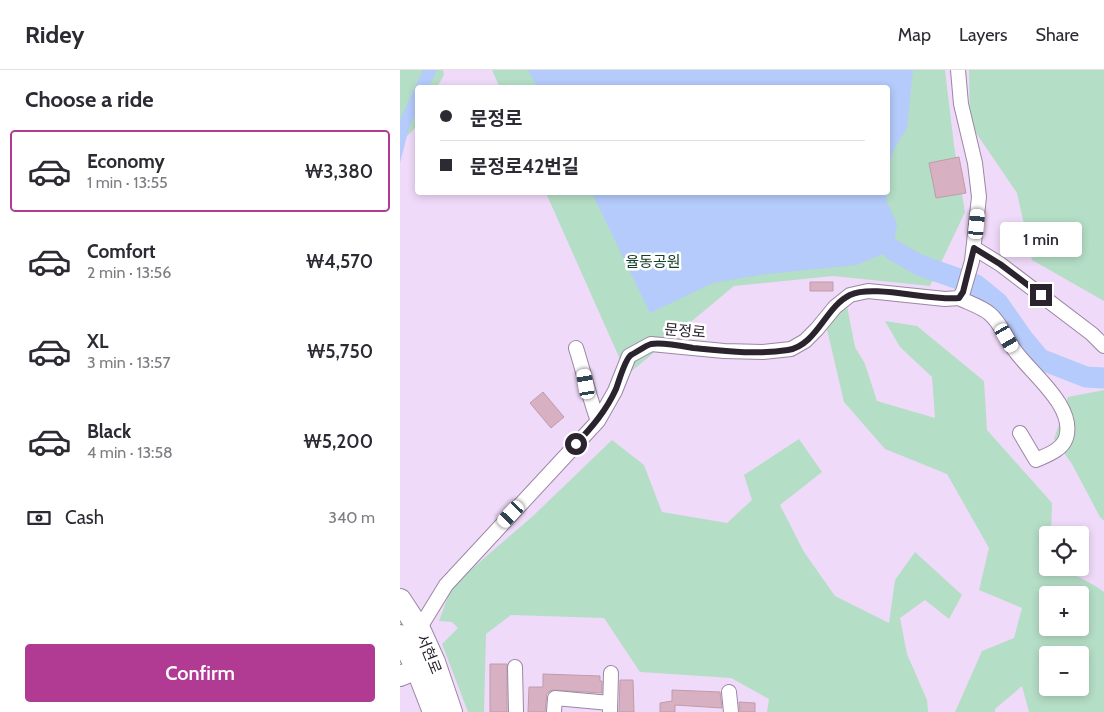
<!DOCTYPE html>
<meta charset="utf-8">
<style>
body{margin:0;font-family:Cabin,"Noto Sans KR",sans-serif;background:#f2f2f3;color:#2b2b33;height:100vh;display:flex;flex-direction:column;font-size:19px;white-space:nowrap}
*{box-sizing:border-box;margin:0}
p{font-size:16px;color:#7c7c81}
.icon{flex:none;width:28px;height:28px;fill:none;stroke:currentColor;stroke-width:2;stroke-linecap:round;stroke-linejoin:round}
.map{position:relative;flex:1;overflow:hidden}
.sheet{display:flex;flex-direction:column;background:#fff;width:400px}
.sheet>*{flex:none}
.guide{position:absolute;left:15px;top:15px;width:475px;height:110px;border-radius:5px;box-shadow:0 2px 8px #0003;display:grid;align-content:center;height:110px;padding:0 25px;background:#fff}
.buttons{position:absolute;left:639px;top:456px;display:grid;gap:10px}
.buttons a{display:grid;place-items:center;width:50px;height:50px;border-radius:5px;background:#fff;box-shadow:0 2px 8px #0003;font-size:25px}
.end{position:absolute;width:22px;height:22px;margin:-11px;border:6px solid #2b232e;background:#fff;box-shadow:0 0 0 2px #fff}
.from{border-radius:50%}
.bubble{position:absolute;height:35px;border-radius:5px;background:#fff;box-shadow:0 2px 8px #0003;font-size:16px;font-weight:600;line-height:35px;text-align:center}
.car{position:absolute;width:15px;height:30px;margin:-15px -8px;border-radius:6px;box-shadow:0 0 4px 1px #0007;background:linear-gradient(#fff 24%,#345 0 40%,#fff 0 76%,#345 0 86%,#fff 0)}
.guide b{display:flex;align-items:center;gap:18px;height:48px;font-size:19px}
.guide b+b{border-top:1px solid #e1e1e2}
.guide i{width:12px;height:12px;background:#2b2b33}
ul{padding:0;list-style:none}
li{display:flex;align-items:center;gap:15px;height:82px;margin:0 10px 8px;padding:0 15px;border:2px solid transparent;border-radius:5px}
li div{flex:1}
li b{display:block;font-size:19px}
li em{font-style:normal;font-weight:600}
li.current{border-color:#b13b92}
li>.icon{width:45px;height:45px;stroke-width:1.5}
h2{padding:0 25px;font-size:22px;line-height:60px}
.pay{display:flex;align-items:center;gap:12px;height:55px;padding:0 25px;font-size:19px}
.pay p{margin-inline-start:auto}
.cta{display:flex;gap:10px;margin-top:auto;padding:10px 25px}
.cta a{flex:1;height:58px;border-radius:5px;background:#b13b92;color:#fff;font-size:20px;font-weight:600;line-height:58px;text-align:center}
header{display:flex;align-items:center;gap:30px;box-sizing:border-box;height:70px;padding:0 25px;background:#fff;border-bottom:1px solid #e1e1e2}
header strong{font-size:24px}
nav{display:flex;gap:28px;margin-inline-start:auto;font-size:18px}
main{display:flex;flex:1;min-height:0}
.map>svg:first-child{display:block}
</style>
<header>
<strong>Ridey</strong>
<nav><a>Map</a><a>Layers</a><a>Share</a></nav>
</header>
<main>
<section class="sheet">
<h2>Choose a ride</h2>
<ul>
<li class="current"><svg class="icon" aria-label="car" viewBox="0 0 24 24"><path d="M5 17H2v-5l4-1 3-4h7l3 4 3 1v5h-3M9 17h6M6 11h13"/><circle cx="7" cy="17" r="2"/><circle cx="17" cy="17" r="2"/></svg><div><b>Economy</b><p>1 min · 13:55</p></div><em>₩3,380</em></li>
<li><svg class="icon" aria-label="car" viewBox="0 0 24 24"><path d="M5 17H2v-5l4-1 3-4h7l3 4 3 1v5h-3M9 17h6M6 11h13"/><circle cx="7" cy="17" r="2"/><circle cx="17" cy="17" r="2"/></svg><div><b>Comfort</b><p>2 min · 13:56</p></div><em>₩4,570</em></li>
<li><svg class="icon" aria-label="car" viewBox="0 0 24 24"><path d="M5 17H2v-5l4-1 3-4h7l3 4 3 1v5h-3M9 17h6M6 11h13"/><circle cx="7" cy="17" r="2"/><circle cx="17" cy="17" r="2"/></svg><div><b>XL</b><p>3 min · 13:57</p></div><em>₩5,750</em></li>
<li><svg class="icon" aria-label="car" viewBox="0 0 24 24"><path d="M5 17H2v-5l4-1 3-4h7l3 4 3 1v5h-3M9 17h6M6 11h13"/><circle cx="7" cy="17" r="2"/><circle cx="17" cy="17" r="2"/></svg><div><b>Black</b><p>4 min · 13:58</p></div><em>₩5,200</em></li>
</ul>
<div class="pay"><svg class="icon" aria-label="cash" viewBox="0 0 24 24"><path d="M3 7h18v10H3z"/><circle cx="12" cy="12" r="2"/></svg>Cash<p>340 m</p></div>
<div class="cta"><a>Confirm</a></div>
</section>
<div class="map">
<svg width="704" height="642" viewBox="0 0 704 642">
<rect width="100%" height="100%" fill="#f0daf9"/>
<path fill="#b5dec6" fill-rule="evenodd" d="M0 0H43L44 5 37 17 18 18 17 56 0 73Z
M92 0H545L554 75 565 142 530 216 433 206 334 216 227 305 146 123 488 122V18H100Z
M569 0H704V231L632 190 617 123 570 54Z
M447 236 455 277 465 294 477 331 535 348 532 307 500 277 485 251 517 256 584 311 587 360 652 433 651 465H648V498C663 498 691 512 704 522V642H629L622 616 595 639V642H555L582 581 614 568 622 538 579 520 589 478 547 404 485 379 444 332 425 251ZM648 525H680V558H648ZM648 585H680V618H648Z
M704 320V451L700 447 672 394 654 369 668 327Z
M399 369 422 402 380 435 404 482 435 526 489 553 495 510 515 482 562 525 549 549 525 530 500 548 507 584 527 630 528 642H367L369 629 331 608 240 602 204 548 111 545 86 564 84 642H68L42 574 58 558 52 552 39 551 52 516 134 445 212 370 244 395 262 442 327 453 352 430 344 405Z"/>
<path fill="#b4cbfb" d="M23 0H37L29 17 18 18 17 42 9 58 0 93V50Z
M128 0H513L507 58 493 81 488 99V18H138Z
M192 123H486L487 132 497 154 493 180 457 195 366 204 313 213 250 243Z"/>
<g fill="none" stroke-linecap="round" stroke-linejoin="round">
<path stroke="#b4cbfb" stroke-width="21" d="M493 180 519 195 576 215 598 233 624 270 640 289 686 307 704 308"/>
</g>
<path fill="#d7b1c1" stroke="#c09bab" d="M559 87 566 123 536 128 529 93Z
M410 212H433V221H410Z
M143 322 164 347 151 358 130 333Z
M90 594H107V642H90Z
M143 604 200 606V611H202V623L152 620 147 623 145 642H128L129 617H143Z
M220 610H233L234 642H219Z
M272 620 320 622 322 638 275 635V642H260V633L272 631Z
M339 632 355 633V642H340Z"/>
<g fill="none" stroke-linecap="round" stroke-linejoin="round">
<defs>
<path id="street" d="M574 178 600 194 692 264 704 276
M559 228C569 233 582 237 590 244 602 254 606 270 616 282 632 304 676 337 666 368 662 380 647 385 636 390L620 363
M176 278C184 303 189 327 198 351
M15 562 19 559 46 515 198 351 215 321 229 286 251 274 324 281 363 282 391 279 405 271 417 259 435 237 450 225 468 221 545 229 559 228 563 222 572 191 579 127 575 93 561 34 558 0
M115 597 116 642
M329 622 331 642
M210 641 211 603
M154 642 155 628 210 633"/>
<path id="secondary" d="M0 606 32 593"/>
<path id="primary" d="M0 530 19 559 34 592 51 642
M0 566 17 598 34 642"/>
</defs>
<use href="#street" stroke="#9b87a4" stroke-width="16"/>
<use href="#secondary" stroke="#9b87a4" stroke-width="22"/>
<use href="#primary" stroke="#9b87a4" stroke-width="24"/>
<use href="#street" stroke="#fff" stroke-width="14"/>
<use href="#secondary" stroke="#fff" stroke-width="20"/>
<use href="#primary" stroke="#fff" stroke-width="22"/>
</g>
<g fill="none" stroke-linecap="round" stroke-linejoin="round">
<path stroke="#2b232e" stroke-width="6" d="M176 374C192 357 206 341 216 319 219 311 225 289 231 285 237 282 245 276 251 274 262 272 282 276 293 278 324 281 357 285 388 280 417 275 425 237 450 225 473 214 530 231 559 228L563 222 574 178 600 194 641 225"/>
</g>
<g text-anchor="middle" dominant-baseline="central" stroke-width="5" stroke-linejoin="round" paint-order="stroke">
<g font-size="15" fill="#14402b" stroke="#fff">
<text x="253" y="192">율동공원</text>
</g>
<g font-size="15" fill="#2b232e" stroke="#fff">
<text transform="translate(285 261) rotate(5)">문정로</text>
<text transform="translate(29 584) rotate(68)">서현로</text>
</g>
</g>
</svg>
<div class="buttons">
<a><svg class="icon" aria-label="locate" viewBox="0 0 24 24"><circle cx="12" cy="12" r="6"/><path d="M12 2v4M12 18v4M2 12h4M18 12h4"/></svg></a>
<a>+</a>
<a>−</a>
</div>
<i class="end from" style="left:176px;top:374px"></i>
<i class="end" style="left:641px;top:225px"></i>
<div class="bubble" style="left:600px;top:152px;width:82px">1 min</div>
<i class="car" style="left:577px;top:154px;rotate:5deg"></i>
<i class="car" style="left:607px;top:268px;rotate:150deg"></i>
<i class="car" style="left:186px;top:314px;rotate:350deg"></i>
<i class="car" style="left:111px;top:444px;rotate:223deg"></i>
<div class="guide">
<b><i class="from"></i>문정로</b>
<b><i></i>문정로42번길</b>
</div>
</div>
</main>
